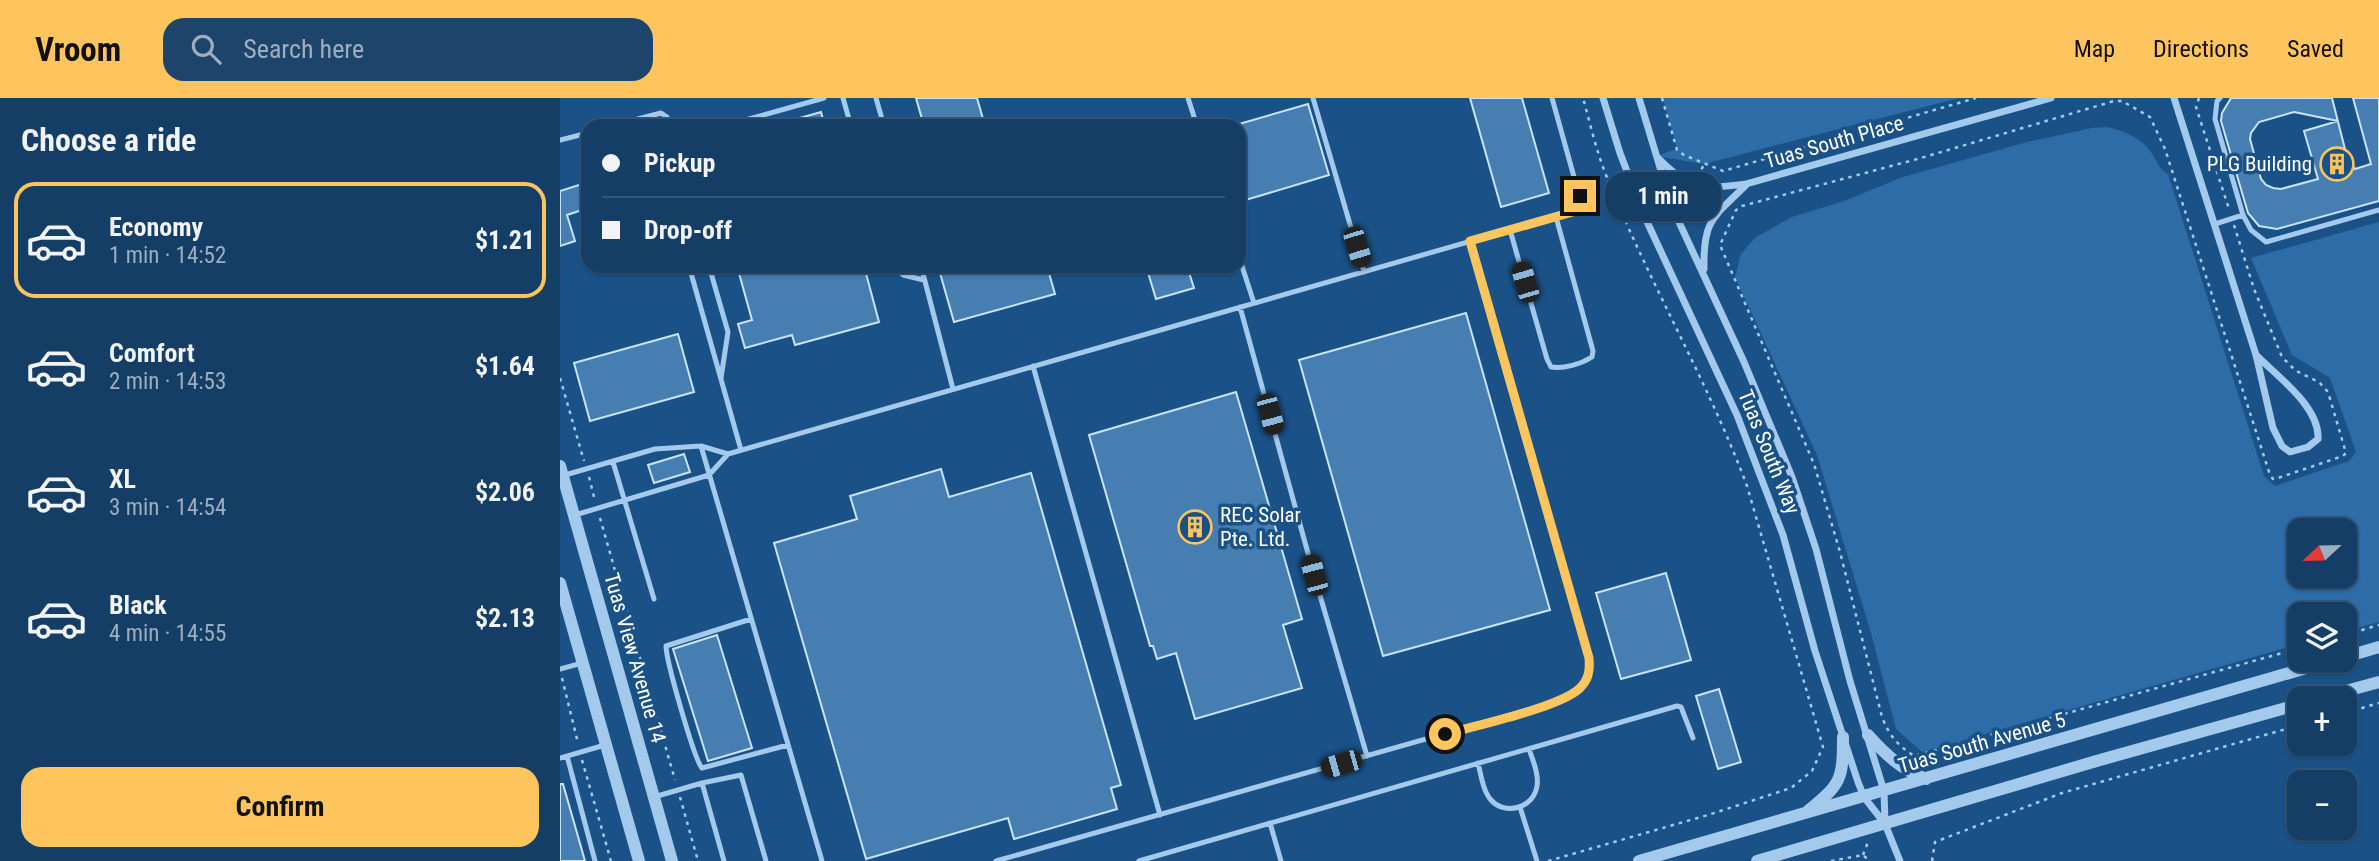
<!DOCTYPE html>
<meta charset="utf-8">
<style>
body{margin:0;font-family:"Roboto Condensed",sans-serif;background:#1d456c;color:#f1f3f6;height:100vh;display:flex;flex-direction:column;font-size:26px;white-space:nowrap}
*{box-sizing:border-box;margin:0}
p{font-size:23px;color:#9daebf}
.icon{flex:none;width:38px;height:38px;fill:none;stroke:currentColor;stroke-width:2;stroke-linecap:round;stroke-linejoin:round}
.map{position:relative;flex:1;overflow:hidden}
.side{display:flex;flex-direction:column;background:#143e66;width:560px}
.side>*{flex:none}
.top-card{position:absolute;left:21px;top:21px;width:665px;height:154px;border-radius:21px;box-shadow:0 2px 5px #0004,0 0 0 2px #33577a;display:grid;align-content:center;height:154px;padding:0 21px;background:#143e66}
.needle{width:46px;rotate:248deg}
.buttons{position:absolute;left:1727px;top:420px;display:grid;gap:14px}
.buttons a{display:grid;place-items:center;width:70px;height:70px;border-radius:14px;background:#143e66;box-shadow:0 2px 5px #0004,0 0 0 2px #33577a;font-size:35px}
.end{position:absolute;width:32px;height:32px;margin:-16px;border:9px solid #fec55f;background:#111;box-shadow:0 0 0 4px #111}
.from{border-radius:50%}
.bubble{position:absolute;height:49px;border-radius:21px;background:#143e66;box-shadow:0 2px 5px #0004,0 0 0 2px #33577a;font-size:23px;font-weight:700;line-height:49px;text-align:center}
.car{position:absolute;width:21px;height:42px;margin:-21px -10px;border-radius:9px;box-shadow:0 0 5px 2px #0007;background:linear-gradient(#222 24%,#8ab4d8 0 40%,#222 0 76%,#8ab4d8 0 86%,#222 0)}
.top-card b{display:flex;align-items:center;gap:24px;height:66px;font-size:26px}
.top-card b+b{border-top:2px solid #33577a}
.top-card i{width:18px;height:18px;background:#f1f3f6}
ul{padding:0;list-style:none}
li{display:flex;align-items:center;gap:21px;height:116px;margin:0 14px 10px;padding:0 7px;border:4px solid transparent;border-radius:21px}
li div{flex:1}
li b{display:block;font-size:26px}
li em{font-style:normal;font-weight:700}
li.on{border-color:#fec55f}
li>.icon{width:63px;height:63px;stroke-width:1.5}
h2{padding:0 21px;font-size:32px;line-height:84px}
.primary-button{display:flex;gap:14px;margin-top:auto;padding:14px 21px}
.primary-button a{flex:1;height:80px;border-radius:21px;background:#fec55f;color:#111;font-size:28px;font-weight:700;line-height:80px;text-align:center}
header{display:flex;align-items:center;gap:42px;box-sizing:border-box;height:98px;padding:0 35px;background:#fec55f;color:#111}
header strong{font-size:33px}
nav{display:flex;gap:38px;margin-inline-start:auto;font-size:24px}
.search{width:490px;height:63px;background:#1d456c;display:flex;align-items:center;gap:18px;box-sizing:border-box;padding:0 24px;border-radius:21px;color:#9daebf;font-size:26px}
main{display:flex;flex:1;min-height:0}
.map>svg:first-child{display:block}
</style>
<header>
<strong>Vroom</strong>
<div class="search"><svg class="icon" aria-label="search" viewBox="0 0 24 24"><circle cx="10" cy="10" r="6"/><path d="M15 15l6 6"/></svg>Search here</div>
<nav><a>Map</a><a>Directions</a><a>Saved</a></nav>
</header>
<main>
<section class="side">
<h2>Choose a ride</h2>
<ul>
<li class="on"><svg class="icon" aria-label="car" viewBox="0 0 24 24"><path d="M5 17H2v-5l4-1 3-4h7l3 4 3 1v5h-3M9 17h6M6 11h13"/><circle cx="7" cy="17" r="2"/><circle cx="17" cy="17" r="2"/></svg><div><b>Economy</b><p>1 min · 14:52</p></div><em>$1.21</em></li>
<li><svg class="icon" aria-label="car" viewBox="0 0 24 24"><path d="M5 17H2v-5l4-1 3-4h7l3 4 3 1v5h-3M9 17h6M6 11h13"/><circle cx="7" cy="17" r="2"/><circle cx="17" cy="17" r="2"/></svg><div><b>Comfort</b><p>2 min · 14:53</p></div><em>$1.64</em></li>
<li><svg class="icon" aria-label="car" viewBox="0 0 24 24"><path d="M5 17H2v-5l4-1 3-4h7l3 4 3 1v5h-3M9 17h6M6 11h13"/><circle cx="7" cy="17" r="2"/><circle cx="17" cy="17" r="2"/></svg><div><b>XL</b><p>3 min · 14:54</p></div><em>$2.06</em></li>
<li><svg class="icon" aria-label="car" viewBox="0 0 24 24"><path d="M5 17H2v-5l4-1 3-4h7l3 4 3 1v5h-3M9 17h6M6 11h13"/><circle cx="7" cy="17" r="2"/><circle cx="17" cy="17" r="2"/></svg><div><b>Black</b><p>4 min · 14:55</p></div><em>$2.13</em></li>
</ul>
<div class="primary-button"><a>Confirm</a></div>
</section>
<div class="map">
<svg width="1819" height="763" viewBox="0 0 1819 763">
<rect width="100%" height="100%" fill="#1a5288"/>
<path fill="#2d6ca6" fill-rule="evenodd" d="M1103 0H1399L1144 66 1096 58 1117 51Z
M1547 29C1564 33 1580 39 1591 54 1597 62 1598 70 1608 76L1704 378 1715 388 1789 363 1796 354 1770 280 1732 257 1691 160 1819 124V524L1785 533V516H1740L1739 546 1362 654 1336 631 1311 535 1257 357 1175 179 1181 156 1196 139 1232 119 1284 103 1340 80 1467 44 1532 30ZM1740 432H1785V478H1740Z"/>
<path fill="#477eb2" stroke="#c8e2f9" stroke-width="2" fill-rule="evenodd" d="M356 0H417L425 28H364Z
M910 0H962L989 95 941 109Z
M1671 0H1772L1788 63 1795 71 1811 66 1793 0H1819V103L1717 131 1699 128 1688 115 1661 23 1662 15ZM1734 14 1778 23 1744 33 1758 81 1721 91 1713 90 1706 87 1701 81 1690 41 1691 35 1699 24Z
M748 6 769 77 679 104V26Z
M261 14 265 28H222V25Z
M28 84V110L7 117 15 143 0 148V93Z
M177 168H304L319 224 235 247 232 237 185 250 178 226 192 222Z
M378 168H487L495 196 394 224Z
M586 168H627L634 190 596 201Z
M906 215 990 512 823 558 739 262Z
M118 236 134 294 30 323 14 265Z
M676 294 742 521 723 527 742 590 635 621 616 555 597 561 593 548H590L529 337Z
M124 356 130 374 94 385 88 367Z
M381 371 389 399 471 375 561 687 551 690 557 711 454 741 448 720 306 761 214 445 297 421 290 398Z
M1106 475 1131 562 1061 581 1036 495Z
M157 537 192 650 148 663 113 551Z
M1159 591 1181 664 1158 671 1136 598Z
M0 686H3L25 763H0Z"/>
<g fill="none" stroke-linecap="round" stroke-linejoin="round">
<path stroke="#a3c9ec" stroke-width="2.5" stroke-dasharray="3.5 5" stroke-linecap="butt" d="M1102 0 1117 52 1124 57 1163 73 1416 0
M1639 0 1636 9 1669 111
M1138 79 1144 66
M1139 98 1146 114
M1674 127 1694 191 1722 259 1736 273 1759 284 1768 294 1786 355 1783 358 1718 380 1713 381 1710 377 1605 51 1590 19 1562 3H1554L1361 60 1182 108 1176 112 1160 147 1254 366 1280 454 1322 619C1329 637 1337 647 1354 658L1740 550
M0 280 24 363
M29 379 35 403
M40 420 115 682
M1785 537 1819 527
M2 580 18 645
M1785 615 1819 605
M22 662 51 763
M120 699 138 763
M1303 757 1308 744
M988 763 1148 717 1231 690 1252 673 1263 649 1187 388C1147 281 1088 183 1046 77 1036 52 1030 25 1023 0
M1271 763 1303 757 1310 763
M1372 763 1375 744 1502 695 1740 627"/>
<path stroke="#a3c9ec" stroke-width="5" d="M283 0 291 28
M316 0 324 28
M628 0 637 28
M753 0 804 174
M1660 0 1657 3 1655 21 1683 117 1691 132 1706 144 1819 112
M51 28 101 15 107 19 110 28
M164 28 264 0
M0 42 28 35
M1655 126 1683 117
M950 132 987 261 991 269C1004 271 1021 266 1032 259L1033 253 996 119
M679 159 694 205
M129 168 181 352
M149 168 168 234 161 280
M336 168 343 177 364 182
M361 168 393 291
M680 209 754 477 807 658
M473 268 600 717
M141 348 262 763
M53 364 94 501
M5 377 95 351 141 348 168 356 1016 113 1021 108V104L992 0
M15 417 149 377 168 356
M191 521 106 548C106 562 134 661 142 670L228 647
M0 571 22 565
M7 658 35 763
M0 660 45 647
M918 665C921 677 923 693 931 702 945 718 974 710 977 688 979 676 973 663 969 651
M142 685 164 763
M94 699 142 685 181 677 206 763
M960 709 977 763
M710 725 721 763
M436 763 989 606C1014 597 1031 590 1029 560L910 143
M579 763 1117 608 1121 609 1133 640"/>
<path stroke="#a3c9ec" stroke-width="7" d="M1043 0 1060 55 1082 113 1177 317 1223 437 1255 553 1298 684 1304 699 1325 726 1340 763
M1079 0 1112 109 1184 264 1232 379 1256 451 1290 583 1324 693 1325 725
M1614 0 1696 257 1713 330 1722 348 1730 354 1748 349 1758 341C1760 309 1718 279 1696 257
M1099 61C1130 93 1144 91 1186 86L1491 0
M1144 171C1143 121 1153 120 1186 87"/>
<path stroke="#a3c9ec" stroke-width="12" d="M0 368 112 763
M0 485 79 763
M1785 559 1819 549
M1760 600 1819 584
M1308 637C1325 656 1342 672 1366 681
M1248 713C1281 686 1283 682 1283 639
M1079 763 1774 562
M1197 763 1540 662 1740 606"/>
</g>
<g fill="none" stroke-linecap="round" stroke-linejoin="round">
<path stroke="#fec55f" stroke-width="9" d="M885 636C915 628 1001 609 1020 590 1029 581 1030 572 1029 560L910 143 1016 113 1021 108 1020 98"/>
</g>
<defs>
<symbol id="building-ring" viewBox="-11 -11 22 22"><circle r="9.5" fill="#1a5288" stroke="#fec55f" stroke-width="1.5"/><path d="M-4-6H4V6H1V3H-1V6H-4ZM-2.5-4.3h1.7v1.8h-1.7ZM.8-4.3h1.7v1.8H.8ZM-2.5-1h1.7V.8h-1.7ZM.8-1h1.7V.8H.8Z" fill="#fec55f"/></symbol>
</defs>
<g fill-rule="evenodd">
<use href="#building-ring" x="1758" y="47" width="38" height="38"/>
<use href="#building-ring" x="616" y="410" width="38" height="38"/>
</g>
<g text-anchor="middle" dominant-baseline="central" stroke-width="7" stroke-linejoin="round" paint-order="stroke">
<g font-size="21" fill="#fff" stroke="#1a5288">
<text transform="translate(1274 44) rotate(-16)">Tuas South Place</text>
<text transform="translate(1209 354) rotate(68)">Tuas South Way</text>
<text transform="translate(75 560) rotate(74)">Tuas View Avenue 14</text>
<text transform="translate(1422 645) rotate(-16)">Tuas South Avenue 5</text>
</g>
<g font-size="21" fill="#fff" stroke="#1a5288" text-anchor="end">
<text x="1752" y="66">PLG Building</text>
<text x="660" y="417" text-anchor="start">REC Solar<tspan x="660" dy="24">Pte. Ltd.</tspan></text>
</g>
</g>
</svg>
<div class="buttons">
<a><svg class="needle" viewBox="-14 -14 28 28"><path d="M0-13l5 13h-10z" fill="#e53935"/><path d="M0 13l5-13h-10z" fill="#9daebf"/></svg></a>
<a><svg class="icon" aria-label="layers" viewBox="0 0 24 24"><path d="M12 4l9 5-9 5-9-5zM3 14l9 5 9-5"/></svg></a>
<a>+</a>
<a>−</a>
</div>
<i class="end from" style="left:885px;top:636px"></i>
<i class="end" style="left:1020px;top:98px"></i>
<div class="bubble" style="left:1045px;top:74px;width:116px">1 min</div>
<i class="car" style="left:797px;top:149px;rotate:163deg"></i>
<i class="car" style="left:965px;top:184px;rotate:344deg"></i>
<i class="car" style="left:710px;top:316px;rotate:165deg"></i>
<i class="car" style="left:754px;top:477px;rotate:345deg"></i>
<i class="car" style="left:781px;top:666px;rotate:254deg"></i>
<div class="top-card">
<b><i class="from"></i>Pickup</b>
<b><i></i>Drop-off</b>
</div>
</div>
</main>
